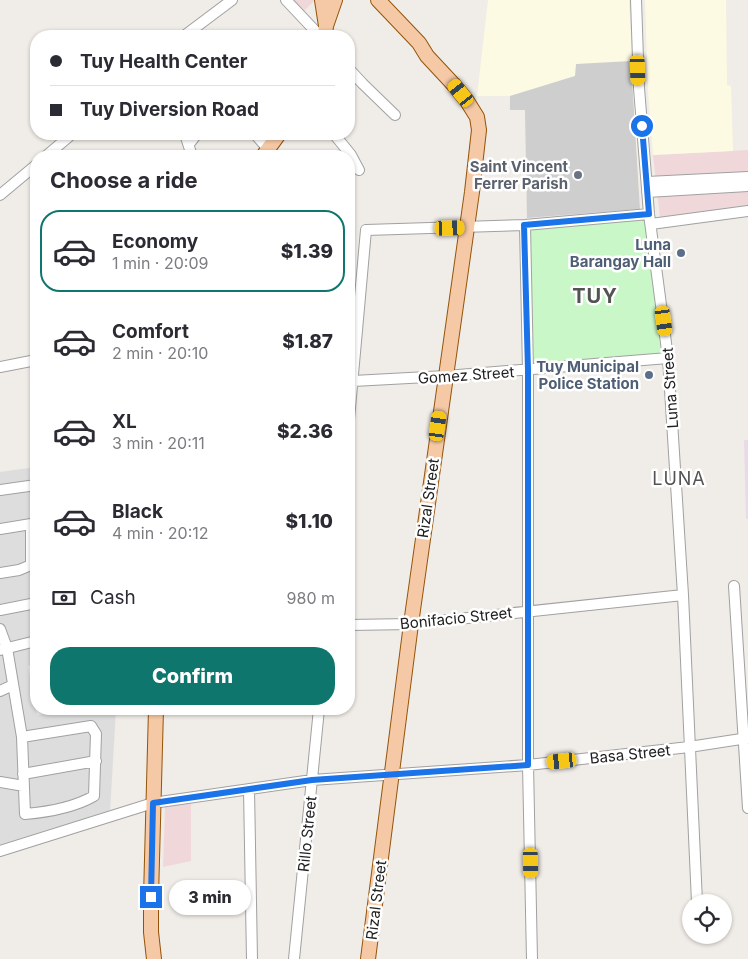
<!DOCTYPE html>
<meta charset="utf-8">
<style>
body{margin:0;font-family:Inter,sans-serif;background:#f2f2f3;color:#2b2b33;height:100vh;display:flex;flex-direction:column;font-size:19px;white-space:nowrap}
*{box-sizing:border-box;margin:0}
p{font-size:16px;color:#7c7c81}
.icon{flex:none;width:28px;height:28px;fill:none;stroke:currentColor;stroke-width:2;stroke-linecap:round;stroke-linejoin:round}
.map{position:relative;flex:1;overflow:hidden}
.side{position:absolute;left:30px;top:150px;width:325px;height:565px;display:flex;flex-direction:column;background:#fff;border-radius:20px;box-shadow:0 1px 4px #0004}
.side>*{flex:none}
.top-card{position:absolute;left:30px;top:30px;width:325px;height:110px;border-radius:20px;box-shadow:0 1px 4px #0004;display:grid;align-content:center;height:110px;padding:0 20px;background:#fff}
.tools{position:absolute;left:682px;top:894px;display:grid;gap:10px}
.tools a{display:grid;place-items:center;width:50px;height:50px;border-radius:50%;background:#fff;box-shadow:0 1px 4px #0004;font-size:25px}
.end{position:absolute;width:22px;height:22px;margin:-11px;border:6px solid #1a73e8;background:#fff;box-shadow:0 0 0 2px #fff}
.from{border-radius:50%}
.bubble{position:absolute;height:35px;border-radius:18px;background:#fff;box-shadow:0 1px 4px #0004;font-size:16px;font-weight:800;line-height:35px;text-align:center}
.car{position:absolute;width:15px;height:30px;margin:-15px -8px;border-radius:6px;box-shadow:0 0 4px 1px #0007;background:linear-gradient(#f5c518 24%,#345 0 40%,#f5c518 0 76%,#345 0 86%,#f5c518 0)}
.top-card b{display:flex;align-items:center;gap:18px;height:48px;font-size:19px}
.top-card b+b{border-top:1px solid #e1e1e2}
.top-card i{width:12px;height:12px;background:#2b2b33}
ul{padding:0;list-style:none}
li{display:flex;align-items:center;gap:15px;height:82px;margin:0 10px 8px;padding:0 10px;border:2px solid transparent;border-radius:20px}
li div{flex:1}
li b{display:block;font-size:19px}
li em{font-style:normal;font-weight:800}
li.active{border-color:#0f766e}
li>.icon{width:45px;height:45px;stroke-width:1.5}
h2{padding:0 20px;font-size:22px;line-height:60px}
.pay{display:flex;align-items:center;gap:12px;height:55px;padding:0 20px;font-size:19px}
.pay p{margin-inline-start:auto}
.action{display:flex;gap:10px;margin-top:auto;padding:10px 20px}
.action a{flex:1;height:58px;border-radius:20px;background:#0f766e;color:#fff;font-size:20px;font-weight:800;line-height:58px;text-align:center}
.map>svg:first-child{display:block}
</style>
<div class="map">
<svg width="748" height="959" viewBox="0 0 748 959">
<rect width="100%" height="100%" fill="#f0ece7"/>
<path fill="#dedddd" d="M36 467V663L28 666 37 715 83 709H116L110 812 0 847V472Z"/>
<path fill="#f0d8da" d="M291 0H315L302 13Z
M748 150V206L660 218 653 155Z
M191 803V861L163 867 165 807Z"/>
<path fill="#e9dae8" d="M744 440H748V519H746Z"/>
<path fill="#fdfae3" d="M488 0H629L640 209 575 76 510 96H477Z
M645 0H726L727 85 731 86 733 151 653 155 648 91Z"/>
<path fill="#cecece" d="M631 61 640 209 527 218 525 110H510V96L575 76 576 64Z"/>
<path fill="#caf7c8" d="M645 220 663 354 534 364 530 229Z"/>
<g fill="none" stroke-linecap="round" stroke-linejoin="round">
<defs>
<path id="minor" d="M286 0 320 36
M636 0 639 88 649 214 668 358 683 595 697 902
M184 36 232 0
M349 69 363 84 395 115
M185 134 192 156
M255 134 268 149
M334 134 351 155 359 170
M189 144 197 134
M46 156 72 134
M647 182 748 177
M647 192 748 186
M0 195 36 165
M651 224 748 211
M525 225 528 370V765L532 959
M0 367 36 360
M353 381 446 376 668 358
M349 419 366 230 525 225 649 214
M0 490 36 485
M0 529 31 524V565L19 570 0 573
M734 586 748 808
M0 610 36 603
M349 625 411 624 683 595
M0 629 7 648 22 737 25 814C49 812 73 808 94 796L96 734 91 726 22 737
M0 650 36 641
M0 691 13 685
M23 774 96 761
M0 782 24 786
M249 789 252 959
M0 851 153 803 312 780 528 765 689 747 748 738
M294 959 319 709"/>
<path id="major" d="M322 0 326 26 325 36
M326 26 335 0
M263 156 279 134
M154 959 151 932V897L156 709
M368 959 411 624 472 192 479 130 477 117 467 101 454 85 427 56 419 43 378 0"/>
</defs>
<use href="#minor" stroke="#a1a1a1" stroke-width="12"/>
<use href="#major" stroke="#935409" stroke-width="16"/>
<use href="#minor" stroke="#fff" stroke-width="10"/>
<use href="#major" stroke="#f6c9a6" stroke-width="14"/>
</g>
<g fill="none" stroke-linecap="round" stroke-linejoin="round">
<path stroke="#1a73e8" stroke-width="6" d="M151 897 153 803 312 780 528 765V370L524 225 649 214 642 126"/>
</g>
<circle fill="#6b7280" stroke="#fff" stroke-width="2" cx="578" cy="175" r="5"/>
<g fill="#5c6f8a" stroke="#fff" stroke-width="2">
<circle cx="681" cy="253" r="5"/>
<circle cx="649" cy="375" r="5"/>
</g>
<g text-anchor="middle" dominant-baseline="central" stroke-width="5" stroke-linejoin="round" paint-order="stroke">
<g font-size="15" font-weight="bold" fill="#5b616d" stroke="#fff" text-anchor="end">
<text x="568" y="166">Saint Vincent<tspan x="568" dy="17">Ferrer Parish</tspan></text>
</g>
<g font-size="15" font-weight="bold" fill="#4e5e75" stroke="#fff" text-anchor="end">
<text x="671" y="244">Luna<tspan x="671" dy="17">Barangay Hall</tspan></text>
<text x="639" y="366">Tuy Municipal<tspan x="639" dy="17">Police Station</tspan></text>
</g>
<g font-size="15" fill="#202020" stroke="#fff">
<text transform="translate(466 375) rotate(-4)">Gomez Street</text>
<text transform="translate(670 388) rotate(-94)">Luna Street</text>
<text transform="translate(428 498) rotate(-82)">Rizal Street</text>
<text transform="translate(456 618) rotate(-6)">Bonifacio Street</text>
<text transform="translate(630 754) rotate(-6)">Basa Street</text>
<text transform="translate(307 834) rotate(-84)">Rillo Street</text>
<text transform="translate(376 900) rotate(-83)">Rizal Street</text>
</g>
<g font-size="18" letter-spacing="1" fill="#535353" stroke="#fff">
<text x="679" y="478">LUNA</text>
</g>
<g font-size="20" font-weight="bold" letter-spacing="1" fill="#535353" stroke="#fff">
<text x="595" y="296">TUY</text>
</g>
</g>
</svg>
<div class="tools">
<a><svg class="icon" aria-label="locate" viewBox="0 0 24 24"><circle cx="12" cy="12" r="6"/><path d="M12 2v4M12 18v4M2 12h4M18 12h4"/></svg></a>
</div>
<i class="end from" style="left:642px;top:126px"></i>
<i class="end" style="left:151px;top:897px"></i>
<div class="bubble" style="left:169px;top:880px;width:82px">3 min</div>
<i class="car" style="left:638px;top:70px;rotate:178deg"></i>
<i class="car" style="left:461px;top:93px;rotate:321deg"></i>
<i class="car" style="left:450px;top:228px;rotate:88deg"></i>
<i class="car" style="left:664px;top:321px;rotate:172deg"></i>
<i class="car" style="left:438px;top:426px;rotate:8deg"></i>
<i class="car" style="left:562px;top:761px;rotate:264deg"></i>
<i class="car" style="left:531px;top:863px;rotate:179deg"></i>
<div class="top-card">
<b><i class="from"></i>Tuy Health Center</b>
<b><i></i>Tuy Diversion Road</b>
</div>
<section class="side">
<h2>Choose a ride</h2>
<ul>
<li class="active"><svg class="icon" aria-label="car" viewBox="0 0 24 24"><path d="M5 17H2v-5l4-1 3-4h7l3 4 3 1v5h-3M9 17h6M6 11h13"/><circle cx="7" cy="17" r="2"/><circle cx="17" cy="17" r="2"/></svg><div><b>Economy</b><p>1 min · 20:09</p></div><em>$1.39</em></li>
<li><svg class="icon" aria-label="car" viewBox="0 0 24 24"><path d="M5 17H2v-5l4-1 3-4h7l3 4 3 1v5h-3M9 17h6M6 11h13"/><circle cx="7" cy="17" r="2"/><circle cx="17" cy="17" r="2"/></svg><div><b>Comfort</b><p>2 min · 20:10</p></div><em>$1.87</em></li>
<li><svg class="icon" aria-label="car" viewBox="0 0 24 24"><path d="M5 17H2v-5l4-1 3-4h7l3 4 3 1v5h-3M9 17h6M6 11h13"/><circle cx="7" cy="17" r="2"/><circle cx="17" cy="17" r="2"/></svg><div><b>XL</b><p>3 min · 20:11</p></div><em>$2.36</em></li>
<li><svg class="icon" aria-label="car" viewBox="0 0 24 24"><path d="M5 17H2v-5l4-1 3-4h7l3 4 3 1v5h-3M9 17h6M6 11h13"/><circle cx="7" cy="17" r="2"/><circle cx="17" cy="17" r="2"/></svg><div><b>Black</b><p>4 min · 20:12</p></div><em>$1.10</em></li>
</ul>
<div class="pay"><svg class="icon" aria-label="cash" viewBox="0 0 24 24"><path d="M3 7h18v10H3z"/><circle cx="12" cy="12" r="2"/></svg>Cash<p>980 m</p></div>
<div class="action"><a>Confirm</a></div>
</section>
</div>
